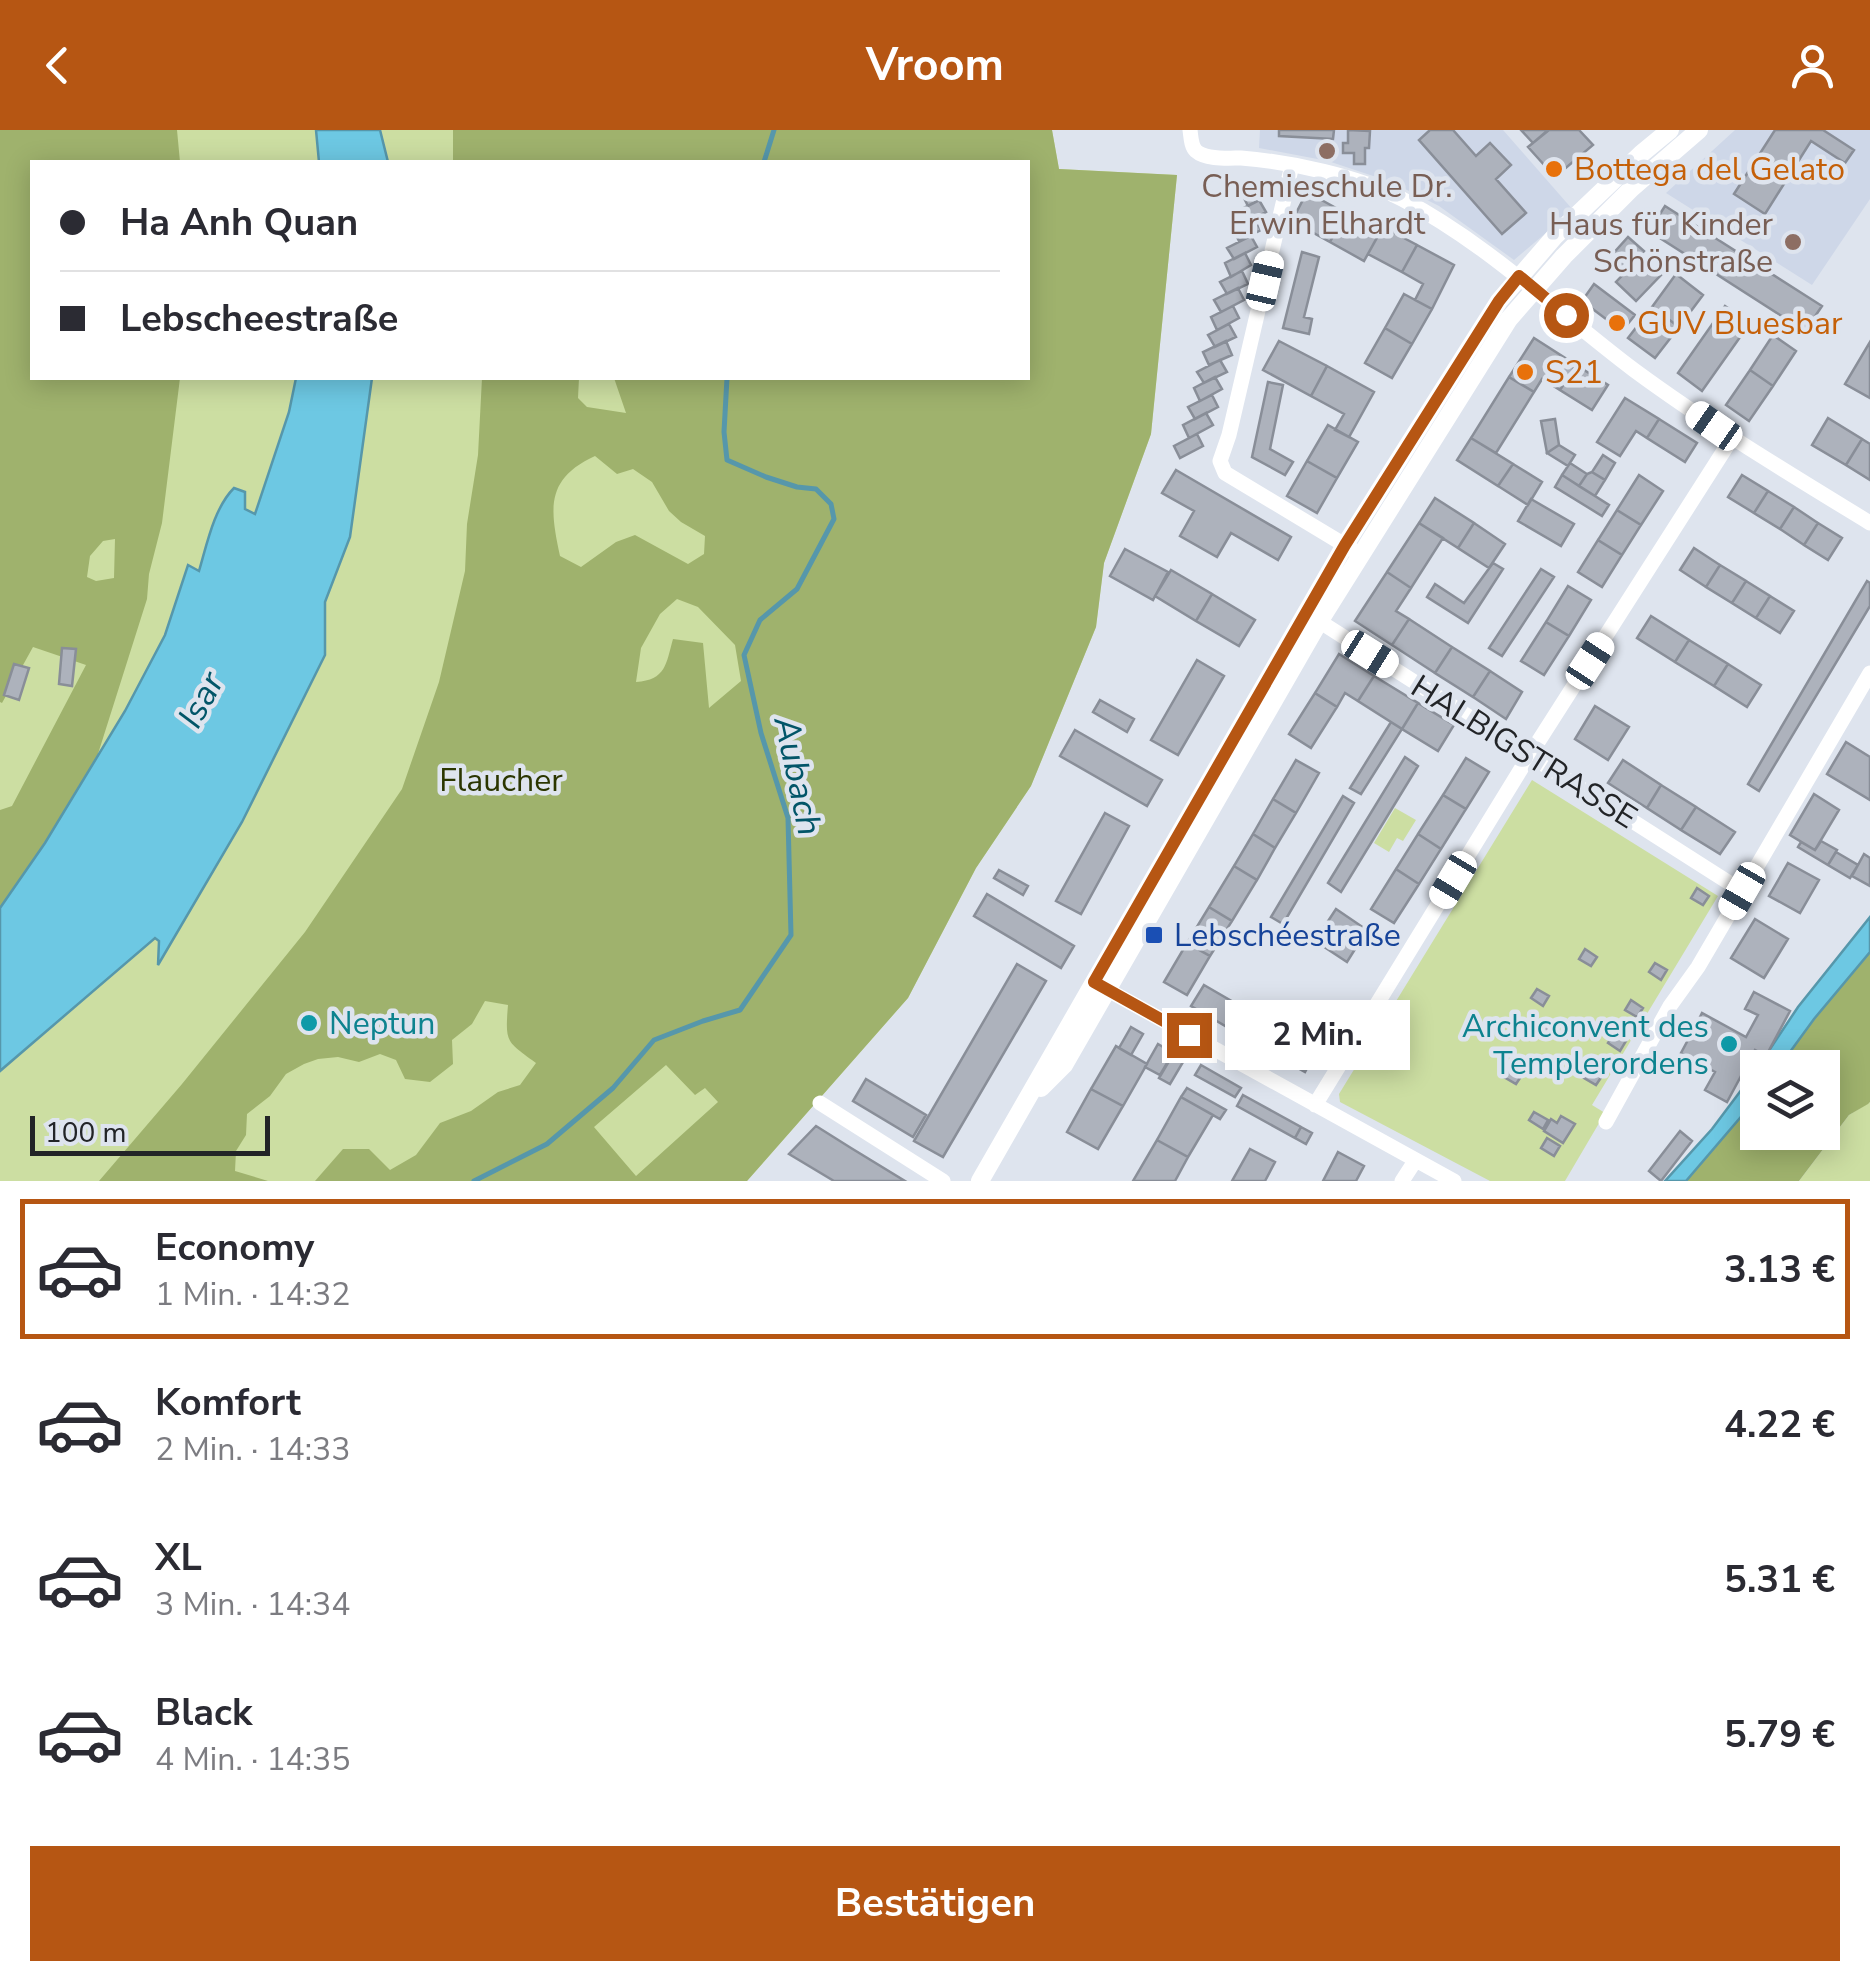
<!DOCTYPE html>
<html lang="de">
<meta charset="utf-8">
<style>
body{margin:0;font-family:"Nunito Sans",sans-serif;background:#f7f7f7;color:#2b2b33;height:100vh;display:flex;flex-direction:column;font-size:38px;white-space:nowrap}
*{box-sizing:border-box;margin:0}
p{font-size:32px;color:#7c7c81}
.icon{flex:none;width:55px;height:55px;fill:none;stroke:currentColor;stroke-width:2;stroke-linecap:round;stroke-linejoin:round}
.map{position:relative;height:1051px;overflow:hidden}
.details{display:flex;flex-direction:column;background:#fff;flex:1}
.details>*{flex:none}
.banner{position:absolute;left:30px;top:30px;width:1000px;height:220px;border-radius:0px;box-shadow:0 5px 25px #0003;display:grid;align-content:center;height:220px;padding:0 30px;background:#fff}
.tools{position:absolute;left:1740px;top:920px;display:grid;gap:20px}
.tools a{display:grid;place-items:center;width:100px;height:100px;border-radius:0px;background:#fff;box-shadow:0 5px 25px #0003;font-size:50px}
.scale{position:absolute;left:30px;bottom:25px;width:240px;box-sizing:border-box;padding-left:10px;border:5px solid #222427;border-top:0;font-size:28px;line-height:35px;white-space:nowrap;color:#222427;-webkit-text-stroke:8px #dee4ee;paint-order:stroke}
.end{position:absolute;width:45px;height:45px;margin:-22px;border:12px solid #b65613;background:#fff;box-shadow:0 0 0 5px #fff}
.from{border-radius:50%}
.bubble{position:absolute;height:70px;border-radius:0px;background:#fff;box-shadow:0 5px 25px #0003;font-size:32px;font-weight:700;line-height:70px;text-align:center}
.car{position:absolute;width:30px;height:60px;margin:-30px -15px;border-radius:12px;box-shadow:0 0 8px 2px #0007;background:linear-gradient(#fff 24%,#345 0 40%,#fff 0 76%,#345 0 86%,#fff 0)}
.banner b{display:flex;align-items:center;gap:35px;height:95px;font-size:38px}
.banner b+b{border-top:2px solid #e1e1e2}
.banner i{width:25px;height:25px;background:#2b2b33}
ul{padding:18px 0 0;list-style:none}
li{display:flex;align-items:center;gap:30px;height:140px;margin:0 20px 15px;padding:0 10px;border:5px solid transparent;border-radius:0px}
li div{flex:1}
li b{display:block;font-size:38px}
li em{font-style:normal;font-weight:700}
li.current{border-color:#b65613}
li>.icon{width:90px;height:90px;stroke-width:1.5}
.primary-button{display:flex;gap:20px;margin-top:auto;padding:20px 30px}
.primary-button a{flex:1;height:115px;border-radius:0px;background:#b65613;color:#fff;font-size:40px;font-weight:700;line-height:115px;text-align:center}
header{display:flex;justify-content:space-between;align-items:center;height:130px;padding:0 30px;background:#b65613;color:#fff;font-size:45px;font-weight:700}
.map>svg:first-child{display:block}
</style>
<header><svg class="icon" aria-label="back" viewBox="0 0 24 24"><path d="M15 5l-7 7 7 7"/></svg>Vroom<svg class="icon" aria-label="person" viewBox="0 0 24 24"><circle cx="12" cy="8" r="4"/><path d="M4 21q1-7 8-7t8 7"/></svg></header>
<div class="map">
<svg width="1870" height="1051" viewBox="0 0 1870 1051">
<rect width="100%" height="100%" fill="#dee4ee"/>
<path fill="#ced7e8" d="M1260 0H1503L1573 80 1514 130 1439 76 1391 52 1328 31 1259 18Z
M1735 0H1870V69L1812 155 1666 63Z"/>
<path fill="#ccdea2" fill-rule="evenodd" d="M0 0H1052L1059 39 1177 45 1151 304 1104 433 1096 497 1031 656 976 738 908 868 747 1051H0ZM32 32H1028V248H32Z
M1532 650 1718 766 1592 975 1605 983 1565 1051H1490L1340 972 1339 964Z
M1395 678 1416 690 1403 711 1397 708 1389 722 1374 713Z
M1870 972V1051H1799L1849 985Z"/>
<path fill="#9fb26d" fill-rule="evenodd" d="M0 0H177L180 32H32V248H180L162 393 149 444 147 469 97 627 45 713 0 778V680L12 676 86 535 33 517 2 573 0 572ZM115 409 114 448 96 451 87 447 90 426 103 411Z
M453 0H1052L1059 39 1177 45 1151 304 1104 433 1096 497 1031 656 976 738 908 868 747 1051H315L343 1019H369L390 1040 416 1025 440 993 471 981 498 962 520 955 536 933C506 911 505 913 508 875L485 871 472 894 452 910 453 934 430 952 405 949 396 930 380 924 359 932 338 927 318 929 304 934 286 944 270 966 247 984 246 1005 236 1021 235 1041 268 1051H99L182 954 305 802 402 659 439 552 465 441 467 394 478 325 482 248H579L578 268 587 277 626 283 614 248H1028V32H453ZM595 326 617 344 633 339 652 352 669 381 681 392 705 406 704 424 688 434 635 405 616 412 581 437 560 426C550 379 545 349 595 326ZM677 469 698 477 735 515 741 551 709 578 703 513 673 509C666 534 666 550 636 552L641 518 660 484ZM666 935 695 965 705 958 718 972 636 1046 594 997Z
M1870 822V972L1868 974 1849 985 1799 1051H1686L1757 968 1758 1002H1822V938L1779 937 1814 889Z"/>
<path fill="#6dc8e3" stroke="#5697ab" stroke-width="2.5" d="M316 0H380L388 32H319Z
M296 248H372L350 407 325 472V525L242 692 158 835 159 811 155 808 0 941V778L45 713 125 581 165 505 188 435 199 441C207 414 214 378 234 358L245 362V379L255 384 289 282Z
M1870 787V822L1814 889 1779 937H1758L1798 877Z
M1757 939V968L1686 1051H1665L1712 999Z"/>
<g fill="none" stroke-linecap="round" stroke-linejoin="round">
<path stroke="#5697ab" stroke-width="5" d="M764 32 774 0
M474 1051 547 1014 613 958 654 910 703 891 740 880 791 805 788 688 761 603 744 525 760 490 797 459 834 389 831 374 816 359 797 357 766 347 727 330 724 302 727 248"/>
</g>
<path fill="#adb2bc" stroke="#898e98" stroke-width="2.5" d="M1279 0H1334L1333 9 1279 6Z
M1348 0 1370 1 1369 18H1365V34H1354V23H1343V13H1348Z
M1430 0H1453L1476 26 1490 13 1511 35 1496 49 1526 83 1502 104 1419 10Z
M1521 0H1548L1533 13Z
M1549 0H1579L1593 15 1555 47 1528 17Z
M1775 0H1823L1854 20 1845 33 1811 11 1765 84 1734 64Z
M1265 51 1271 64 1248 76 1242 64Z
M1307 62 1345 83 1330 112 1292 91Z
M1259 70 1266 82 1243 94 1236 82Z
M1665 76 1822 176 1805 201 1649 101Z
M1345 83 1380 102 1364 131 1330 112Z
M1254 88 1261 100 1239 111 1233 99Z
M1383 97 1417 115 1402 142 1368 124Z
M1251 106 1257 117 1234 129 1227 118Z
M1628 107 1644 121 1626 141 1610 127Z
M1417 115 1454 135 1432 179 1415 170 1423 154 1402 142Z
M1302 122 1319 127 1304 187 1312 189 1309 204 1283 198Z
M1245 123 1251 135 1231 147 1225 133Z
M1641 126 1661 145 1636 171 1616 152Z
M1242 141 1248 154 1227 164 1220 152Z
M1676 144 1703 165 1679 197 1652 177Z
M1594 154 1635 185 1622 201 1582 171Z
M1238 158 1244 170 1221 182 1214 170Z
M1404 164 1432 179 1412 214 1385 198Z
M1233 176 1239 188 1217 200 1211 187Z
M1725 176 1750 193 1702 261 1678 243Z
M1652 177 1679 197 1655 228 1628 208Z
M1229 194 1236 207 1215 217 1208 205Z
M1385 198 1412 214 1392 248 1365 233Z
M1773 205 1796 221 1773 256 1750 240Z
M1534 208 1576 235 1560 260 1542 249 1534 262 1509 247Z
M1226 211 1232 225 1209 235 1203 222Z
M1279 211 1327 236 1311 266 1263 240Z
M1870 212V268L1845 254Z
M1220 230 1227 242 1204 253 1197 242Z
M1576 235 1608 255 1592 280 1560 260Z
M1327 236 1374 262 1349 307 1335 300 1344 284 1311 266Z
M1750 240 1773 256 1749 291 1726 275Z
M1215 247 1222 259 1200 271 1194 258Z
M1509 247 1534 262 1496 323 1471 308Z
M1268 252 1283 255 1270 319 1293 332 1285 345 1252 327Z
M1212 265 1218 277 1195 289 1188 277Z
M1625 268 1659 289 1647 308 1636 301 1620 326 1597 312Z
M1206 283 1213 295 1189 308 1183 295Z
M1828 288 1862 309 1846 335 1812 315Z
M1555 289 1559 315 1547 323 1541 291Z
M1659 289 1697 313 1685 332 1647 308Z
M1328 295 1358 312 1337 348 1307 331Z
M1197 304 1203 316 1180 328 1174 316Z
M1471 308 1513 334 1498 356 1457 330Z
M1862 309 1870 314V350L1846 335Z
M1559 315 1575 325 1568 336 1547 323Z
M1603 325 1615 333 1605 350 1592 342Z
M1307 331 1337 348 1317 383 1287 366Z
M1570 333 1587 344 1579 356 1562 345Z
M1513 334 1542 352 1528 375 1498 356Z
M1176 340 1291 407 1278 430 1231 403 1217 427 1180 406 1194 381 1162 363Z
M1592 342 1605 350 1595 366 1579 356 1587 344Z
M1562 345 1609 375 1602 386 1555 357Z
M1639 345 1663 361 1641 395 1617 380Z
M1742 345 1768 361 1754 383 1728 367Z
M1768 361 1794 377 1780 399 1754 383Z
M1435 368 1474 393 1458 418 1419 393Z
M1531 369 1574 394 1561 416 1518 391Z
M1794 377 1818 393 1804 415 1780 399Z
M1617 380 1641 395 1622 425 1598 410Z
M1419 393 1443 408 1411 458 1387 442Z
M1474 393 1505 414 1489 438 1458 418Z
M1818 393 1842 408 1828 430 1804 415Z
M1598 410 1622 425 1602 457 1578 442Z
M1694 418 1720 435 1706 457 1680 440Z
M1125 419 1168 442 1153 470 1110 446Z
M1493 433 1503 439 1468 493 1427 467 1435 454 1464 473Z
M1720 435 1746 451 1732 473 1706 457Z
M1541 439 1554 447 1502 526 1489 518Z
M1171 440 1212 464 1196 491 1155 466Z
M1387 442 1411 458 1396 481 1409 489 1392 515 1355 491Z
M1746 451 1770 466 1756 488 1732 473Z
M1867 451 1870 453V476L1759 661 1748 654Z
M1568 456 1591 470 1569 506 1546 492Z
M1212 464 1255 490 1239 516 1196 491Z
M1770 466 1794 481 1780 503 1756 488Z
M1651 486 1689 510 1675 532 1637 508Z
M1409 489 1452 517 1435 543 1392 515Z
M1546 492 1569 506 1544 545 1521 531Z
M1689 510 1728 534 1714 556 1675 532Z
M1452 517 1490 541 1473 567 1435 543Z
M62 518 76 519 72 556 59 554Z
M1339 524 1374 546 1358 571 1345 563 1337 577 1315 563Z
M1197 530 1224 546 1178 625 1151 610Z
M14 534 29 538 19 570 4 565Z
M1728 534 1761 555 1747 577 1714 556Z
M1490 541 1522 562 1506 589 1473 567Z
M1374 546 1418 573 1402 599 1358 571Z
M1315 563 1337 577 1311 618 1289 604Z
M1100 570 1134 589 1127 602 1093 582Z
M1418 573 1454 595 1438 621 1402 599Z
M1595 576 1629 597 1608 630 1575 609Z
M1391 592 1402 599 1361 664 1350 658Z
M1075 600 1162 650 1147 676 1060 626Z
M1846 612 1870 627V670L1827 644Z
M1405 627 1418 636 1341 762 1328 753Z
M1466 628 1489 642 1466 679 1443 665Z
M1296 630 1319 643 1296 683 1273 669Z
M1623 630 1661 655 1647 678 1608 653Z
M1661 655 1696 677 1681 700 1647 678Z
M1814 664 1839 680 1815 720 1790 705Z
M1443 665 1466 679 1441 719 1418 704Z
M1343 666 1354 673 1283 794 1271 787Z
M1273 669 1296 683 1275 718 1253 704Z
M1696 677 1735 702 1720 724 1681 700Z
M1105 683 1129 696 1081 784 1056 771Z
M1253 704 1275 718 1257 750 1234 736Z
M1418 704 1441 719 1419 754 1396 739Z
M1821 711 1837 720 1828 735 1798 717 1801 712 1815 720Z
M1836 722 1858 735 1850 748 1828 735Z
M1864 724 1870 728V756L1852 746Z
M1788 733 1819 750 1800 783 1769 766Z
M1234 736 1257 750 1232 791 1209 777Z
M1396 739 1419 754 1394 793 1371 779Z
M999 740 1028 756 1023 765 994 748Z
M1697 758 1709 766 1703 775 1691 768Z
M987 764 1074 816 1061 838 974 786Z
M1209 777 1232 791 1210 826 1187 813Z
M1336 779 1367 800 1347 832 1315 811Z
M1755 789 1788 809 1764 848 1731 828Z
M1187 813 1210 826 1187 865 1164 852Z
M1585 819 1597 827 1591 836 1579 829Z
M1655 833 1667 840 1661 850 1649 842Z
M1017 834 1046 851 943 1027 914 1011Z
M1204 855 1240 876 1227 897 1191 876Z
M1537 859 1549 866 1543 876 1531 868Z
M1754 862 1790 881 1766 926 1755 920 1727 972 1705 960 1715 942 1681 923 1689 908 1680 903 1687 890 1696 895 1702 883 1746 907 1758 885 1745 879Z
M1631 870 1643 878 1637 887 1625 880Z
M1240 876 1279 898 1266 920 1227 897Z
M1539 891 1551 899 1544 908 1532 900Z
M1131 897 1143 904 1131 925 1119 918Z
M1279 898 1317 920 1305 942 1266 920Z
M1614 904 1626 911 1620 921 1608 913Z
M1158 914 1173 923 1160 945 1145 937Z
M1116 916 1147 934 1123 976 1091 959Z
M1175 921 1186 927 1170 954 1159 948Z
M1516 926 1528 933 1522 943 1511 936Z
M1201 935 1241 958 1235 967 1195 945Z
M1510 938 1522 945 1516 954 1504 947Z
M1590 938 1602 946 1596 955 1584 948Z
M866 949 926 985 913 1007 853 971Z
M1187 958 1226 980 1220 989 1181 967Z
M1091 959 1123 976 1098 1019 1067 1002Z
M1243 965 1301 997 1295 1008 1237 976Z
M1181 967 1213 985 1188 1027 1157 1010Z
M1534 982 1548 990 1543 999 1529 990Z
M1561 986 1575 994 1563 1013 1544 1001 1551 989 1557 993Z
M816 996 851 1018 905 1051H834L789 1024Z
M1301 997 1312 1003 1306 1014 1295 1008Z
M1680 1001 1692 1011 1661 1051 1649 1041Z
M1547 1008 1560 1016 1554 1026 1541 1018Z
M1157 1010 1188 1027 1175 1051H1133Z
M1250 1019 1275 1032 1265 1051H1232Z
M1338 1022 1364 1036 1356 1051H1323Z"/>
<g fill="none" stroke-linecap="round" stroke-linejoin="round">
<path stroke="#fff" stroke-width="15" d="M1190 0C1191 7 1191 16 1196 21 1206 30 1229 28 1241 28 1291 32 1357 46 1402 69 1488 114 1557 182 1634 240 1710 296 1790 344 1870 393
M1292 35 1229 305 1220 331 1225 343 1353 420
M1311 486 1742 761
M1097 854 1454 1051
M820 973 943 1051
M1315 975 1529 626 1732 308
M1606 992 1670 876 1698 837 1870 543
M1402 1051 1415 1031"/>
<path stroke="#fff" stroke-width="18" d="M1041 958 1064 935 1319 492 1509 189 1564 126 1632 58 1699 0
M980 1051 1345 415 1499 171 1555 106 1641 24 1670 0"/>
</g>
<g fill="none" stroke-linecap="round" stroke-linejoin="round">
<path stroke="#b65613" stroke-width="12" d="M1189 905 1094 852 1345 415 1499 171 1519 146 1566 185"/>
</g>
<g fill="#8d6e63" stroke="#dee4ee" stroke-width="4">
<circle cx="1327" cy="21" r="10"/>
<circle cx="1793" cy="112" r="10"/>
</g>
<g fill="#e8710a" stroke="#dee4ee" stroke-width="4">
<circle cx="1554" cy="39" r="10"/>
<circle cx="1617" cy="193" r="10"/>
<circle cx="1525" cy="242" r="10"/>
</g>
<rect fill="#1a4fb4" stroke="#dee4ee" stroke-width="4" x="1144" y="795" width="20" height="20" rx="5"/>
<g fill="#0f9aa8" stroke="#dee4ee" stroke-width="4">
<circle cx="309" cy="893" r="10"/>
<circle cx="1729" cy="914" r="10"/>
</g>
<g text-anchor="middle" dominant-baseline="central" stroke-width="9" stroke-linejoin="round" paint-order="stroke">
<g font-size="32" fill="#c56008" stroke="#dee4ee" text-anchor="start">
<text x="1574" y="39">Bottega del Gelato</text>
<text x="1637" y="193">GUV Bluesbar</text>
<text x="1545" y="242">S21</text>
</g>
<g font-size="32" fill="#785e54" stroke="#dee4ee">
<text x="1327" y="56">Chemieschule Dr.<tspan x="1327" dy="37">Erwin Elhardt</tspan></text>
<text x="1773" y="94" text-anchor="end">Haus für Kinder<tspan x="1773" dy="37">Schönstraße</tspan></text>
</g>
<g font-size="32" fill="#222427" stroke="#dee4ee">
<text transform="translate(1524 622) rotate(32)">HALBIGSTRASSE</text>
</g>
<g font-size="32" fill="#2b3600" stroke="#dee4ee">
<text x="501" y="650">Flaucher</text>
</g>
<g font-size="32" fill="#164399" stroke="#dee4ee" text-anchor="start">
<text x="1174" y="805">Lebschéestraße</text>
</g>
<g font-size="32" fill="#0d838f" stroke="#dee4ee" text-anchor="start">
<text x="329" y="893">Neptun</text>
<text x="1709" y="896" text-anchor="end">Archiconvent des<tspan x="1709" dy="37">Templerordens</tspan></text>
</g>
<g font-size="35" font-style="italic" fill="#025568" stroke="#dee4ee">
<text transform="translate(201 570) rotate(-62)">Isar</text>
<text transform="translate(798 646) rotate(78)">Aubach</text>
</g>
</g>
</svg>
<div class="tools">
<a><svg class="icon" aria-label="layers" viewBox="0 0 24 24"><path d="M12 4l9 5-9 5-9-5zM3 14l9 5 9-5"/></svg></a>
</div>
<div class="scale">100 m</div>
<i class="end from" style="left:1566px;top:185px"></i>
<i class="end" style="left:1189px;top:905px"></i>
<div class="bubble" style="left:1225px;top:870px;width:185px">2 Min.</div>
<i class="car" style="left:1265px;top:151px;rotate:13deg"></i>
<i class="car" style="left:1714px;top:296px;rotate:305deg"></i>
<i class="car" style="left:1370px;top:524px;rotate:122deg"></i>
<i class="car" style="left:1590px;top:531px;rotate:33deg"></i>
<i class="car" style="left:1453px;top:750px;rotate:211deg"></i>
<i class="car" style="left:1742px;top:761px;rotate:210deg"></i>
<div class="banner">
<b><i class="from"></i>Ha Anh Quan</b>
<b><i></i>Lebscheestraße</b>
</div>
</div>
<section class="details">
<ul>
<li class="current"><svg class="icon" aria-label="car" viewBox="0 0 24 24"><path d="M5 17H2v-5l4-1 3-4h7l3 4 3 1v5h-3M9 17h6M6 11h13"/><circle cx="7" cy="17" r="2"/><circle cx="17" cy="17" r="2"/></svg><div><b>Economy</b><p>1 Min. · 14:32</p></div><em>3.13 €</em></li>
<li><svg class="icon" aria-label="car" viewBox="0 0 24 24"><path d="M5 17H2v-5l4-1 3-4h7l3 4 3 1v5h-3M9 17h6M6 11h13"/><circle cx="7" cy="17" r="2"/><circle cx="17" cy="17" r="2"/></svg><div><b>Komfort</b><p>2 Min. · 14:33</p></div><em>4.22 €</em></li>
<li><svg class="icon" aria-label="car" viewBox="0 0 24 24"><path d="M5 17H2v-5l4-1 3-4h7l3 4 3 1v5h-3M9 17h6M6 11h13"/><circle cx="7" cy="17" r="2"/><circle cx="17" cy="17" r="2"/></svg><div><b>XL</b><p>3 Min. · 14:34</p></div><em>5.31 €</em></li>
<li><svg class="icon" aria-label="car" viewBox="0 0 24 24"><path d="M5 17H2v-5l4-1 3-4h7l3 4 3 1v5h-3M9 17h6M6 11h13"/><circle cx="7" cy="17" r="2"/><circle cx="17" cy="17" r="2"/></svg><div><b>Black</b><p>4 Min. · 14:35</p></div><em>5.79 €</em></li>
</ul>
<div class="primary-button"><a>Bestätigen</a></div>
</section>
